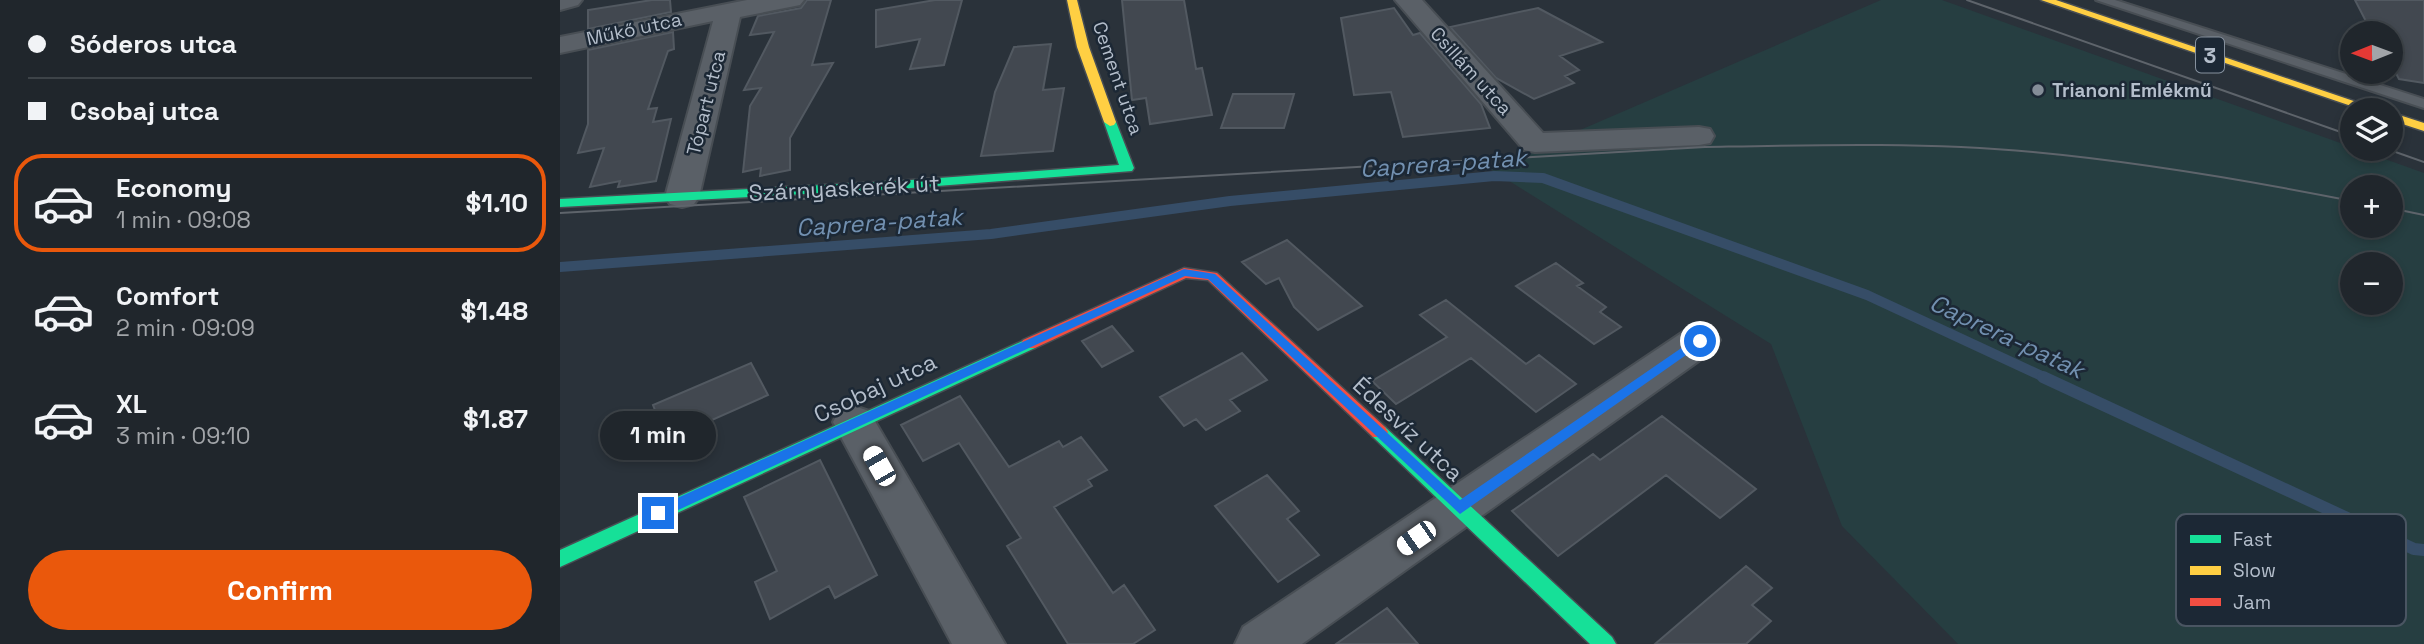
<!DOCTYPE html>
<meta charset="utf-8">
<style>
body{margin:0;font-family:"Space Grotesk",sans-serif;background:#2d3238;color:#f1f3f6;height:100vh;display:flex;flex-direction:column;font-size:26px;white-space:nowrap}
*{box-sizing:border-box;margin:0}
p{font-size:23px;color:#a2a5a9}
.icon{flex:none;width:38px;height:38px;fill:none;stroke:currentColor;stroke-width:2;stroke-linecap:round;stroke-linejoin:round}
.map{position:relative;flex:1;overflow:hidden}
.details{display:flex;flex-direction:column;background:#20262c;width:560px}
.details>*{flex:none}
.top-card{display:grid;align-content:center;height:154px;padding:0 28px;background:#20262c}
.needle{width:46px;rotate:269deg}
.fabs{position:absolute;left:1780px;top:21px;display:grid;gap:14px}
.fabs a{display:grid;place-items:center;width:63px;height:63px;border-radius:50%;background:#20262c;box-shadow:0 4px 10px #0003,0 0 0 2px #3d4348;font-size:35px}
.end{position:absolute;width:32px;height:32px;margin:-16px;border:9px solid #1a73e8;background:#fff;box-shadow:0 0 0 4px #fff}
.from{border-radius:50%}
.bubble{position:absolute;height:49px;border-radius:24px;background:#20262c;box-shadow:0 4px 10px #0003,0 0 0 2px #3d4348;font-size:23px;font-weight:700;line-height:49px;text-align:center}
.car{position:absolute;width:21px;height:42px;margin:-21px -10px;border-radius:9px;box-shadow:0 0 5px 2px #0007;background:linear-gradient(#fff 24%,#345 0 40%,#fff 0 76%,#345 0 86%,#fff 0)}
.top-card b{display:flex;align-items:center;gap:24px;height:66px;font-size:26px}
.top-card b+b{border-top:2px solid #3d4348}
.top-card i{width:18px;height:18px;background:#f1f3f6}
ul{padding:0;list-style:none}
li{display:flex;align-items:center;gap:21px;height:98px;margin:0 14px 10px;padding:0 14px;border:4px solid transparent;border-radius:28px}
li div{flex:1}
li b{display:block;font-size:26px}
li em{font-style:normal;font-weight:700}
li.active{border-color:#ea580c}
li>.icon{width:63px;height:63px;stroke-width:1.5}
.cta{display:flex;gap:14px;margin-top:auto;padding:14px 28px}
.cta a{flex:1;height:80px;border-radius:42px;background:#ea580c;color:#fff;font-size:28px;font-weight:700;line-height:80px;text-align:center}
main{display:flex;flex:1;min-height:0}
.map>svg:first-child{display:block}
</style>
<main>
<section class="details">
<div class="top-card">
<b><i class="from"></i>Sóderos utca</b>
<b><i></i>Csobaj utca</b>
</div>
<ul>
<li class="active"><svg class="icon" aria-label="car" viewBox="0 0 24 24"><path d="M5 17H2v-5l4-1 3-4h7l3 4 3 1v5h-3M9 17h6M6 11h13"/><circle cx="7" cy="17" r="2"/><circle cx="17" cy="17" r="2"/></svg><div><b>Economy</b><p>1 min · 09:08</p></div><em>$1.10</em></li>
<li><svg class="icon" aria-label="car" viewBox="0 0 24 24"><path d="M5 17H2v-5l4-1 3-4h7l3 4 3 1v5h-3M9 17h6M6 11h13"/><circle cx="7" cy="17" r="2"/><circle cx="17" cy="17" r="2"/></svg><div><b>Comfort</b><p>2 min · 09:09</p></div><em>$1.48</em></li>
<li><svg class="icon" aria-label="car" viewBox="0 0 24 24"><path d="M5 17H2v-5l4-1 3-4h7l3 4 3 1v5h-3M9 17h6M6 11h13"/><circle cx="7" cy="17" r="2"/><circle cx="17" cy="17" r="2"/></svg><div><b>XL</b><p>3 min · 09:10</p></div><em>$1.87</em></li>
</ul>
<div class="cta"><a>Confirm</a></div>
</section>
<div class="map">
<svg width="1864" height="644" viewBox="0 0 1864 644">
<rect width="100%" height="100%" fill="#2a323a"/>
<path fill="#263e41" fill-rule="evenodd" d="M1321 0H1382L1864 173V644H1398L1282 526 1211 344 930 169ZM1792 187H1830V226H1792ZM1792 264H1830V303H1792Z"/>
<g fill="none" stroke-linecap="round" stroke-linejoin="round">
<path stroke="#364d67" stroke-width="10" d="M0 267 431 234 670 201 934 176 983 178 1307 295 1486 378"/>
<path stroke="#364d67" stroke-width="12" d="M1483 377 1854 549 1864 550"/>
</g>
<path fill="#424850" stroke="#525961" stroke-width="2" d="M92 0H110L111 12 28 29V10Z
M247 0H271L252 65 273 63 230 138V170L200 176 201 168 183 172 190 106 201 88 184 90 214 32 190 35 198 16 241 8Z
M375 0H402L384 65 350 69 360 39 316 47V10Z
M562 0H624L636 69 642 68 652 115 590 124 586 98 572 100Z
M1795 0H1864V83L1839 79 1830 62V33H1812Z
M834 8 853 35 860 33 921 104 930 128 843 137 831 92 794 95 781 18Z
M978 8 1042 42 1000 56 1019 70 1005 76 1014 83 974 99 936 78 890 27Z
M113 32 114 49 108 51 88 109 97 108 93 122 111 119 96 181 58 187 60 181 30 187 44 148 18 153 28 124V50Z
M491 44 483 90 504 88 493 151 421 156 435 92 454 47Z
M673 94H734L724 128H661Z
M727 240 802 306 758 330 734 307 719 278 706 284 682 262Z
M996 263 1023 283 1017 286 1046 307 1040 312 1061 327 1034 344 956 286Z
M886 300 966 364 979 355 1016 384 976 412 911 358 836 404 812 381 887 337 860 315Z
M552 326 573 351 542 367 522 341Z
M682 353 707 380 670 400 680 411 646 430 636 419 624 426 600 397Z
M191 363 208 395 107 440 93 405Z
M400 396 449 467 499 441 503 447 521 437 547 470 528 480 532 486 494 507 553 593 564 585 595 630 573 644H508L447 546 461 538 399 443 363 461 341 425Z
M1102 416 1196 489 1160 518 1106 475 998 556 952 511 1033 454 1040 460Z
M260 460 317 575 275 598 269 586 210 619 195 582 217 571 184 497Z
M707 475 739 511 727 519 759 555 718 582 655 506Z
M1186 566 1212 588 1192 605 1211 621 1186 644H1095Z
M827 608 858 644H776Z"/>
<g fill="none" stroke-linecap="round" stroke-linejoin="round">
<defs>
<path id="lane" d="M1536 0H1555L1864 99V108Z"/>
<path id="street" d="M0 0H22L18 5 0 10Z
M187 0H244L240 5 180 17 139 197 134 204 122 207 110 204 105 197 153 21 0 53V37Z
M835 0H862L983 133 1139 127 1150 129 1154 136 1150 143 1139 145 975 152 964 150Z
M1140 326 1154 330 1160 340 1154 350 742 644H675L683 627 1126 330Z
M294 406 309 411 445 644H392L273 422 279 411Z"/>
<path id="fast" d="M550 118 556 122 574 168 572 171 338 189 0 207V199L338 181 559 165 544 122Z
M469 338 475 340 477 344 475 348 0 567V550Z
M819 425 825 427 1052 637 1056 644H1030L813 437 810 432 813 427Z"/>
<path id="slow" d="M507 0H517L529 47 556 122 554 125 550 126 544 122 517 47Z
M1481 0H1496L1820 110H1803Z
M1830 112 1864 123V131L1830 120Z"/>
<path id="jam" d="M624 268 657 273 825 427 828 432 825 437H813L648 280 626 278 475 348H463L461 344 463 340Z"/>
</defs>
<use href="#lane" stroke="#484e54" stroke-width="4"/>
<use href="#street" stroke="#484e54" stroke-width="4"/>
<use href="#fast" stroke="#484e54" stroke-width="3"/>
<use href="#slow" stroke="#484e54" stroke-width="3"/>
<use href="#jam" stroke="#484e54" stroke-width="3"/>
<use href="#lane" fill="#5a6067" fill-rule="evenodd"/>
<use href="#street" fill="#5a6067" fill-rule="evenodd"/>
<use href="#fast" fill="#16e098" fill-rule="evenodd"/>
<use href="#slow" fill="#ffcf43" fill-rule="evenodd"/>
<use href="#jam" fill="#f24e42" fill-rule="evenodd"/>
<path stroke="#5e646b" stroke-width="2" d="M1407 0 1792 136
M1827 149 1864 162
M1830 208 1864 215
M0 213 1145 147C1254 145 1364 142 1473 152 1580 162 1686 180 1792 201"/>
</g>
<path fill="#1a73e8" d="M624 269 655 274 900 500 1136 338 1140 337 1146 341 900 514 648 279 625 276 103 517H93L91 513 93 509Z"/>
<circle fill="#848d98" stroke="#1c2835" stroke-width="2.5" cx="1478" cy="90" r="7"/>
<g text-anchor="middle" dominant-baseline="central" stroke-width="5" stroke-linejoin="round" paint-order="stroke">
<g font-size="19" fill="#b4becb" stroke="#1c2835">
<text transform="translate(74 29) rotate(-12)">Műkő utca</text>
<text transform="translate(911 71) rotate(48)">Csillám utca</text>
<text transform="translate(558 78) rotate(71)">Cement utca</text>
<text transform="translate(146 103) rotate(-76)">Tópart utca</text>
</g>
<g font-size="19" font-weight="bold" fill="#b4becb" stroke="#1c2835" text-anchor="start">
<text x="1492" y="90">Trianoni Emlékmű</text>
</g>
<rect fill="#1c2835" stroke="#86919e" stroke-width="2" x="1636" y="37.5" width="28" height="35" rx="5"/>
<g font-size="21" font-weight="bold" fill="#b4becb">
<text x="1650" y="55">3</text>
</g>
<g font-size="23" fill="#b4becb" stroke="#1c2835">
<text transform="translate(284 188) rotate(-3)">Szárnyaskerék út</text>
<text transform="translate(315 388) rotate(-25)">Csobaj utca</text>
<text transform="translate(848 429) rotate(43)">Édesvíz utca</text>
</g>
<g font-size="24" font-style="italic" fill="#7290b0" stroke="#1c2835">
<text transform="translate(883 163) rotate(-4)">Caprera-patak</text>
<text transform="translate(319 222) rotate(-4)">Caprera-patak</text>
<text transform="translate(1447 336) rotate(25)">Caprera-patak</text>
</g>
</g>
<rect x="1616" y="514" width="230" height="112" rx="10" fill="#1c2835" stroke="#4a5562" stroke-width="2"/>
<rect x="1630" y="535" width="31" height="8" fill="#16e098"/>
<rect x="1630" y="566" width="31" height="9" fill="#ffcf43"/>
<rect x="1630" y="598" width="31" height="8" fill="#f24e42"/>
<g font-size="19" fill="#b4becb">
<text x="1673" y="546">Fast</text>
<text x="1673" y="577">Slow</text>
<text x="1673" y="609">Jam</text>
</g>
</svg>
<div class="fabs">
<a><svg class="needle" viewBox="-14 -14 28 28"><path d="M0-13l5 13h-10z" fill="#e53935"/><path d="M0 13l5-13h-10z" fill="#a2a5a9"/></svg></a>
<a><svg class="icon" aria-label="layers" viewBox="0 0 24 24"><path d="M12 4l9 5-9 5-9-5zM3 14l9 5 9-5"/></svg></a>
<a>+</a>
<a>−</a>
</div>
<i class="end from" style="left:1140px;top:341px"></i>
<i class="end" style="left:98px;top:513px"></i>
<div class="bubble" style="left:40px;top:411px;width:116px">1 min</div>
<i class="car" style="left:319px;top:466px;rotate:330deg"></i>
<i class="car" style="left:856px;top:538px;rotate:235deg"></i>
</div>
</main>
